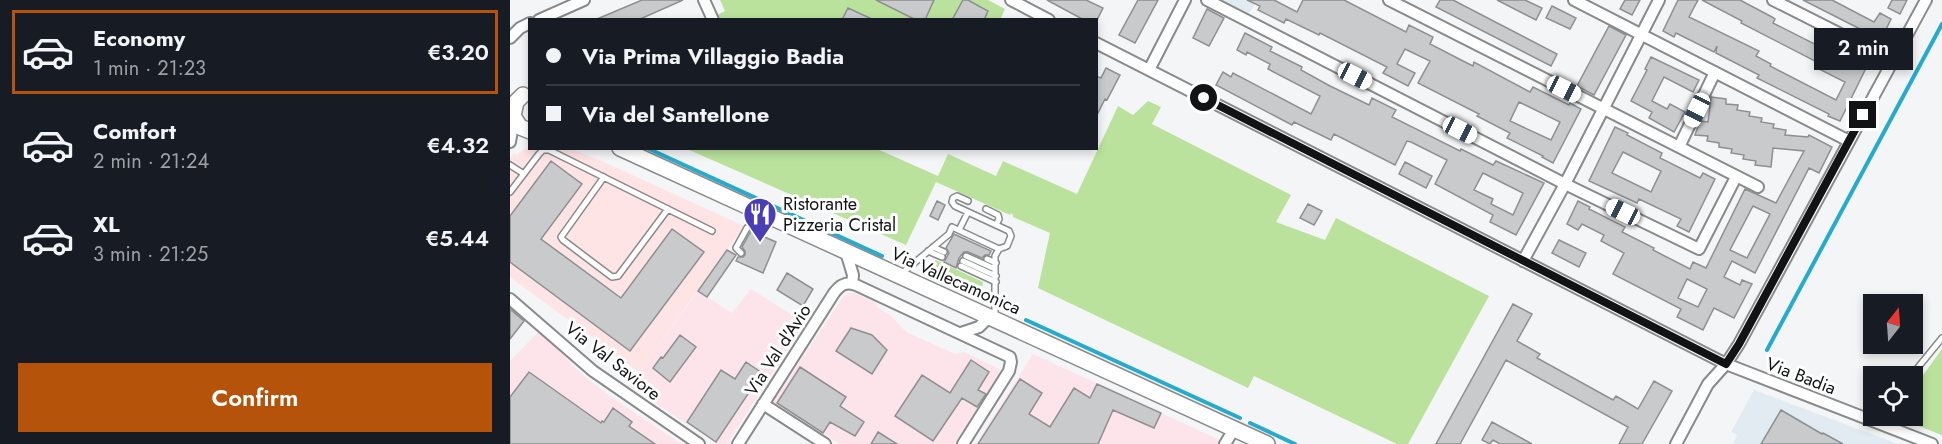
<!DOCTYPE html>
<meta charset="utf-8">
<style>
body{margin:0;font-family:Jost,sans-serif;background:#20242c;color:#f1f3f6;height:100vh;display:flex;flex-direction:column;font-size:22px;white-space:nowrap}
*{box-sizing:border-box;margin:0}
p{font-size:20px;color:#9ea1a6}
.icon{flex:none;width:33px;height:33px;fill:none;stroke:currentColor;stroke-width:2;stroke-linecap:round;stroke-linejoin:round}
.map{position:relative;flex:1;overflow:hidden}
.sheet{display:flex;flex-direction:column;background:#171b24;width:510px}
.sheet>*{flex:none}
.top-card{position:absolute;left:18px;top:18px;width:570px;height:132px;border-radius:0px;box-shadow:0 3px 9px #0003;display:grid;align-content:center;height:132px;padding:0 18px;background:#171b24}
.needle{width:39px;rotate:17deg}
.controls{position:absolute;left:1353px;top:294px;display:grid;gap:12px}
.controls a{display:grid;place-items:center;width:60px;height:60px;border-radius:0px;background:#171b24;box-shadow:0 3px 9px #0003;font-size:30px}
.end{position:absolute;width:27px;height:27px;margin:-14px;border:8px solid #121314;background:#fff;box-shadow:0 0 0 3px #fff}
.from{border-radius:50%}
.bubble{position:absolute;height:42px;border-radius:0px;background:#171b24;box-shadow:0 3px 9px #0003;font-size:20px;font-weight:600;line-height:42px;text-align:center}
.car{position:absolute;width:18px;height:36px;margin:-18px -9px;border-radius:8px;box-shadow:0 0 4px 2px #0007;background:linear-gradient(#fff 24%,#345 0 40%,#fff 0 76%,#345 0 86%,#fff 0)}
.top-card b{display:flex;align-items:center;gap:21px;height:57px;font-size:22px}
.top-card b+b{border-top:2px solid #363941}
.top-card i{width:15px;height:15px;background:#f1f3f6}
ul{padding:10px 0 0;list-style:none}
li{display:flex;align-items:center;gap:18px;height:84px;margin:0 12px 9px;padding:0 6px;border:3px solid transparent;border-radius:0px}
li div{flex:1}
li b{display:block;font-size:22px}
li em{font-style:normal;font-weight:600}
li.selected{border-color:#b45309}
li>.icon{width:54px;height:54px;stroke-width:1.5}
.action{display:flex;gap:12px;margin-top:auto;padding:12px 18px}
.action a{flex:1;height:69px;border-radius:0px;background:#b45309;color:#fff;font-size:24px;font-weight:600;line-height:69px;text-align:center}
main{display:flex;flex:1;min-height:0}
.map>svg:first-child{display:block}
</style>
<main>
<section class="sheet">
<ul>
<li class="selected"><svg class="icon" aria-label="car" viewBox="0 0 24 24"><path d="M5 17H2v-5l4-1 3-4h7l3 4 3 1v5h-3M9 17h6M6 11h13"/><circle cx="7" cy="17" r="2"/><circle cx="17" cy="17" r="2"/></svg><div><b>Economy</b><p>1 min · 21:23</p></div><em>€3.20</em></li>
<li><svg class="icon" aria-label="car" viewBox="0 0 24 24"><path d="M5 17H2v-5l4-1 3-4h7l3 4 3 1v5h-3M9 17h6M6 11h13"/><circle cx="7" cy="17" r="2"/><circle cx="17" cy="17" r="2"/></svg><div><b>Comfort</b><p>2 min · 21:24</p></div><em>€4.32</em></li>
<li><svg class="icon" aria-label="car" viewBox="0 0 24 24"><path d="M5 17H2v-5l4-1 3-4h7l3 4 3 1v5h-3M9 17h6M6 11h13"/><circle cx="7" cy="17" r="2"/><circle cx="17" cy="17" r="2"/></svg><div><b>XL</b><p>3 min · 21:25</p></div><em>€5.44</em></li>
</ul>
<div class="action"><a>Confirm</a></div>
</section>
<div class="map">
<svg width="1432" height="444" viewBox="0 0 1432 444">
<rect width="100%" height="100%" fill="#f3f5f7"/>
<path fill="#ffe4e5" d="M19 146 20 148 61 149 96 163 234 226 129 372 0 277V159L3 154 7 155Z"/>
<path fill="#fde3ea" d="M241 289 294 323 217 444H208L119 386 188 291 222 313Z
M339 293H345L366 303 367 307 380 315 396 332 445 354 454 352 491 370 444 444H330L263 402 333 297Z
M30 330 68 371 97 394 171 444H0V361Z
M523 354 718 444H466Z"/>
<path fill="#e2ebf1" d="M711 0H747L739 14Z
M1244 390 1388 444H1223L1227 435 1221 432Z"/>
<path fill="#bae29d" d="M210 0H478L495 9 490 20H209L207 15 215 11Z
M638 101 651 107 642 124 781 195 766 222 815 240 826 218 979 296 898 444H887L744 376 738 388 528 288 540 233 503 217V215L501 213 500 215 426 182 396 245 177 149H367L428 176 438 154 486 176 493 161 567 194 608 106 623 115Z
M426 260 473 282 472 290 419 266Z
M1432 349V435L1382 416H1402L1403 389Z"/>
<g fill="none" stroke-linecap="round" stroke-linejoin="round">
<path stroke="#26abce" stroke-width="4" d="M137 148 372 256
M516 320 730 418
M1257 350 1432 24
M740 423 785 444"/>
</g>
<path fill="#c8cacb" stroke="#8d8f91" stroke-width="1.5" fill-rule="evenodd" d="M132 0H173L128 20 87 19Z
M366 0H424L415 20H406Z
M453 0H458L478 11 474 20H442Z
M537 0H576L593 8 587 20H574Z
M628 0H648L625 43 609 35Z
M737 0H764L787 12 793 0H834L896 32 899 25 923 37 920 44 957 63 963 66 964 62 1020 92 1023 87 1059 105 1060 103 1071 109 1043 163 1032 157 1033 156 997 138 1000 133 967 116 969 114 908 83 920 61 895 49 887 64 905 73 898 86 873 73 877 67 810 33 809 35 776 19 774 23 748 10 750 6ZM1009 102 1050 122 1041 140 1000 121Z
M930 0H943L1047 54 1041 66 926 7Z
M987 0H1015L1032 8 1026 20Z
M1115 0H1130L1122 15 1110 9Z
M1168 0H1188L1179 17 1249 51 1246 56 1261 64 1260 66 1326 100 1335 82 1305 67 1307 62 1231 23 1232 21 1192 0H1230L1262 17 1265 19 1263 23 1344 64 1346 58 1358 64 1330 121 1318 116 1319 114 1247 78 1249 75 1206 53 1207 46 1204 52 1166 33 1164 37 1153 31Z
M1293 0H1322L1364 22 1370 13 1381 19 1370 42 1359 37 1360 34Z
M1382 0H1397L1390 14 1378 8Z
M1042 6 1066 18 1060 29 1036 18Z
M338 8 364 20H332Z
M697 9 714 18 699 46 683 38Z
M1099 26 1116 35 1084 95 1067 86Z
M735 33 762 47 760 51 792 67 791 70 820 86 859 105 862 98 886 110 882 117 950 151 951 149 983 165 986 161 1034 183 1006 235 980 222 983 215 925 184 937 160 901 142 897 141 885 165 824 134 821 140 784 122 782 125 706 85 713 72 721 77 723 73 801 114 810 96 758 69 760 64 737 52 736 55 727 50ZM973 173 1013 193 1003 215 981 204 983 199 964 190Z
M1141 57 1189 80 1183 92 1154 77 1142 101 1157 109 1160 104 1175 112 1164 132 1139 118 1142 112 1121 101 1137 70 1135 69Z
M596 68 610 75 597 100 595 99 586 117V76L591 78Z
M1201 97 1216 99V104L1228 105 1227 110 1240 112 1239 116 1252 118 1251 122 1264 124 1263 128 1276 130 1275 135 1298 137 1299 135 1322 147 1309 173 1299 168 1245 273 1222 261 1214 277 1230 285 1232 280 1242 284 1224 318 1204 308 1193 330 1167 317 1171 309 1103 274 1114 253 1091 241 1094 235 1072 224 1068 230 1057 224 1068 201 1080 207 1079 209 1115 227 1112 232 1144 248 1143 250 1180 269 1183 262 1196 268 1235 189 1266 203 1294 151 1263 148 1261 167 1245 165 1246 161 1233 159 1234 155 1221 153 1222 149 1209 147V143L1197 141 1198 136 1185 135 1190 121 1198 122ZM1243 206 1260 214 1237 258 1220 250ZM1177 279 1197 289 1188 307 1168 298Z
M1105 127 1118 133 1117 135 1152 153 1150 158 1190 178 1193 173 1205 179 1179 232 1167 226 1171 219 1129 199 1127 203 1079 181ZM1113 152 1151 171 1141 192 1102 173Z
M41 161 72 184 31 239 111 298 162 229 194 252 120 351 0 262V216Z
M895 162 922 176 916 188 889 174Z
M427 201 435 205 428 220 420 216Z
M798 204 812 211 804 225 790 218Z
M241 231 266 242 253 273 226 261 228 257H233L235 255V251L232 247Z
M444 234 481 251 479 255H475L472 258 458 252H454L449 258 446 268 434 262 439 253 436 248Z
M1049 240 1076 253 1069 267 1042 253Z
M217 250 226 255 197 297 188 291Z
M277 273 303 289 293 306 267 290Z
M1003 304 1022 314 1007 341 1030 354 1027 358 1103 400 1106 396 1128 409 1144 381 1162 391 1132 444H1109L1118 427 996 360 950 444H926Z
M0 309 14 321 0 339Z
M341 328 362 335 377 350 362 374 326 351Z
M170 335 186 347 160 382 143 368 151 357 153 358Z
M461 360 479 372 468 390 476 394 467 407 452 398 423 441 385 416 412 375 440 393Z
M236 362 252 373 206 442 177 422 211 370 225 379Z
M290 367 336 397 330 406 354 422 345 436 320 422 313 433 267 403Z
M19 372 91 423 92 421 94 422 103 408 122 422 119 426 145 444H0V397Z
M510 379 532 393 519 414 540 427 564 388 580 398 587 384 651 413 644 428 603 410 588 444H468Z
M1271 410 1312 434 1313 433 1333 444H1251Z
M982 422 1022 444H990L983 440 980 444 972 440Z
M368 432 387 444H361Z"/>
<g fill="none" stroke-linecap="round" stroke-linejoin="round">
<defs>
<path id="lane" d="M0 165 14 174
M94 177 51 237 53 240 102 277 108 276 158 209
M0 192 29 154 33 150H39L202 231
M458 201 447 196 443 198 442 202 445 206 499 231 501 236 497 246 489 249
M476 209 488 215 489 219 486 225
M449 230 458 212
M423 247 434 252
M418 251 432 257
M231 253 226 248 237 228
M456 256 485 269
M477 259 486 263
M453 261 486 276
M451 266 486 282
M391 274 439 234 442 227 489 249 485 256V318
M1401 376 1432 338
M1371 424 1375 416"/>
<path id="street" d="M194 0 203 20
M501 0 539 20
M697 0 1055 184 1189 249 1226 177
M879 0 1248 187
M1064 0 1339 141
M1263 0 1382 60
M29 20 74 0
M0 38 10 28 20 23
M586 43 1216 364 1422 444
M639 70 675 0
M0 142 4 119
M1169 147 1205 72
M336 252 343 275 342 284
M1013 261 1055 184 1149 0
M0 299 83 371 189 444
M451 333 469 327 479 317
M253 404 315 444
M228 444 324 293C330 285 336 281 346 285L500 357 501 362 499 371 453 444
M715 444 724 429
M1166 444 1198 384 1216 364 1229 344 1416 0"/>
<path id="secondary" d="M13 95 6 102 3 116 10 127 20 131
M110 148 757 444"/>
</defs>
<use href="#lane" stroke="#888a8b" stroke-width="8"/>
<use href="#street" stroke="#888a8b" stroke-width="14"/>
<use href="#secondary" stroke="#888a8b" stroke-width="18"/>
<use href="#lane" stroke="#fff" stroke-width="5"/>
<use href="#street" stroke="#fff" stroke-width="10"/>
<use href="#secondary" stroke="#fff" stroke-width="15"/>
</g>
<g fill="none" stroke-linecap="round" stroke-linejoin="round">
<path stroke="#121314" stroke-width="8" d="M694 98 1216 364 1229 344 1353 115"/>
</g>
<defs>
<symbol id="restaurant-pin" viewBox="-11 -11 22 30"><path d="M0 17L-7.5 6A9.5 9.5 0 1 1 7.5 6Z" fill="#4b3eb5" stroke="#fff"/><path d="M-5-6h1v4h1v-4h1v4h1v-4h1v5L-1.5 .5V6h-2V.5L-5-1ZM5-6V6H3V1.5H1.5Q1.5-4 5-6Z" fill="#fff"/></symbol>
</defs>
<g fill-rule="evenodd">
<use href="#restaurant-pin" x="231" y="195" width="38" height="52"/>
</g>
<g text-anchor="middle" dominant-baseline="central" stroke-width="6" stroke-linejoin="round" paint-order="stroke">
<g font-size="18" fill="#121314" stroke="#fff" text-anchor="start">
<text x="273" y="204">Ristorante<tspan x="273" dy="21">Pizzeria Cristal</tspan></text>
</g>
<g font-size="18" fill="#121314" stroke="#fff">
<text transform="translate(446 281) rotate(24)">Via Vallecamonica</text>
<text transform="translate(268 350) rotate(-57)">Via Val d'Avio</text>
<text transform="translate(103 361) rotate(38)">Via Val Saviore</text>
<text transform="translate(1291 376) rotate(21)">Via Badia</text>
</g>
</g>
</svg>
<div class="controls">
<a><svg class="needle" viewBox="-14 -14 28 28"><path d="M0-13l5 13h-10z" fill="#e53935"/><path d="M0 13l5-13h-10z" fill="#9ea1a6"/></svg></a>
<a><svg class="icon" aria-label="locate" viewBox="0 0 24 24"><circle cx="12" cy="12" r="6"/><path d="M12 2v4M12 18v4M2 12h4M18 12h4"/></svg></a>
</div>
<i class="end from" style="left:694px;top:98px"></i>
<i class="end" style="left:1353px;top:115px"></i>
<div class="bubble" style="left:1304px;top:28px;width:99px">2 min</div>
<i class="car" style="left:845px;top:76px;rotate:117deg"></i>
<i class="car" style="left:1054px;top:89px;rotate:117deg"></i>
<i class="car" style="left:1187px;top:110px;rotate:206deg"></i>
<i class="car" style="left:950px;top:130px;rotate:117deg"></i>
<i class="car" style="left:1113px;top:212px;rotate:296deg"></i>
<div class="top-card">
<b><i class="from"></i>Via Prima Villaggio Badia</b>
<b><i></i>Via del Santellone</b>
</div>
</div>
</main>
